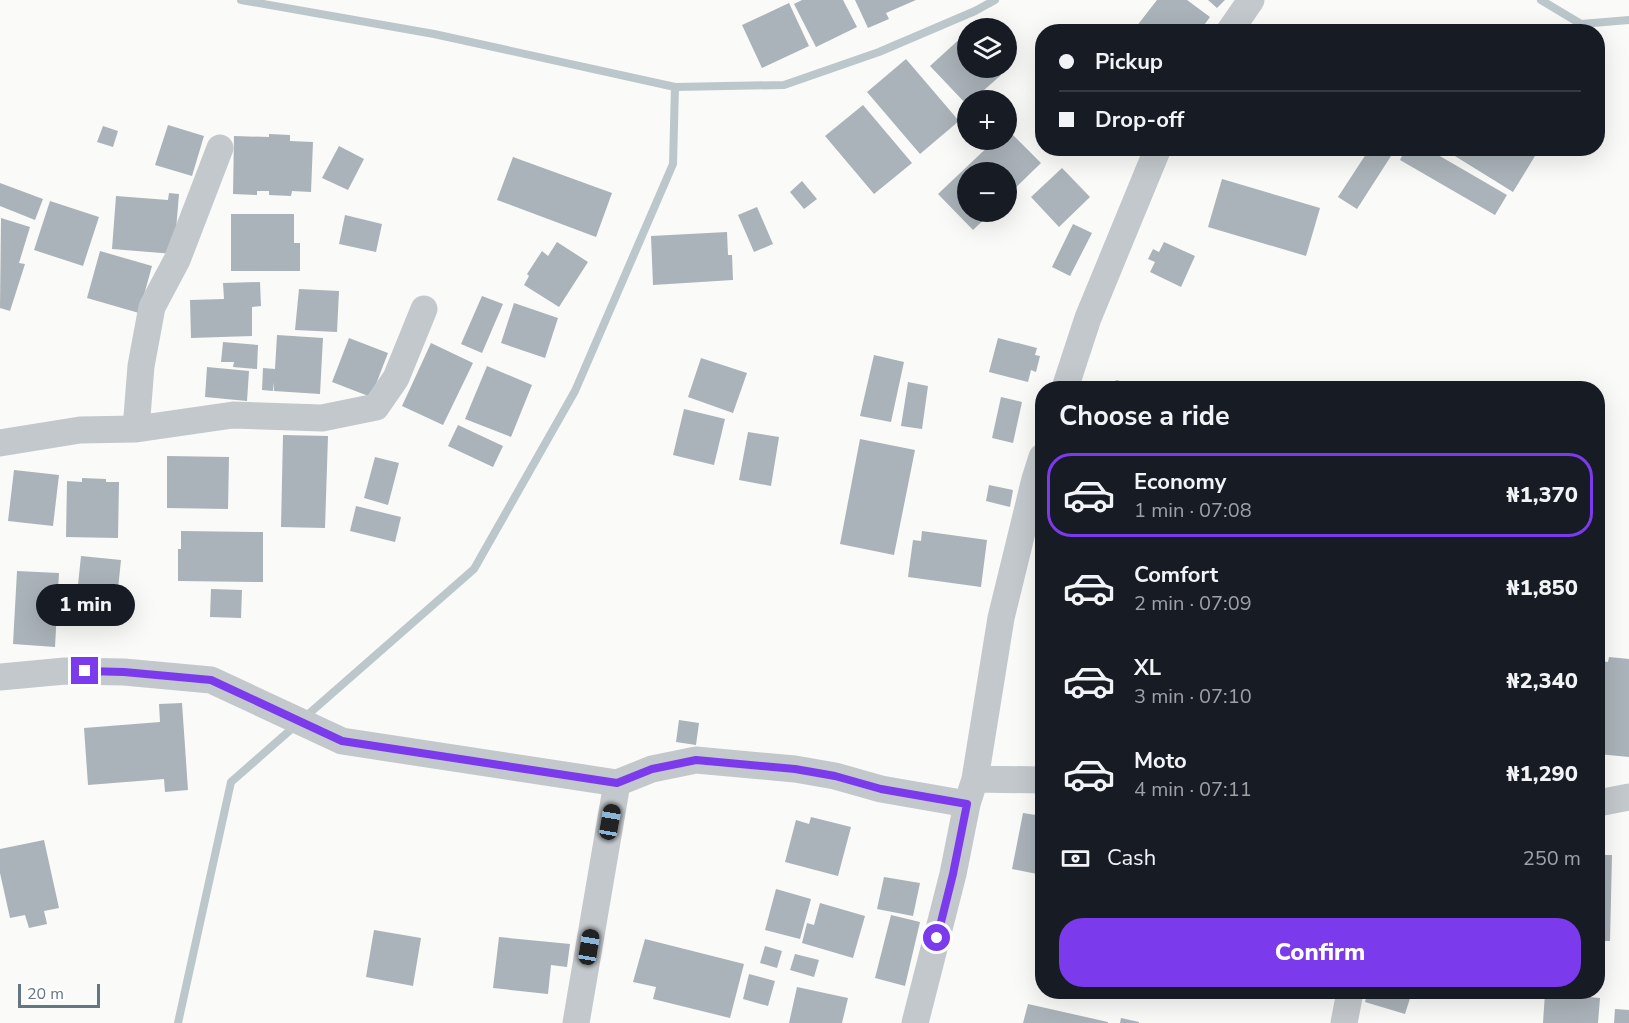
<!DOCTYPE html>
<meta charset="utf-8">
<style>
body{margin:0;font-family:"Nunito Sans",sans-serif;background:#242831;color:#f1f3f6;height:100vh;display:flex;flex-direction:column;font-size:22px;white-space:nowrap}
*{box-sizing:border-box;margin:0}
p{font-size:20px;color:#9ea1a6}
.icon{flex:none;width:33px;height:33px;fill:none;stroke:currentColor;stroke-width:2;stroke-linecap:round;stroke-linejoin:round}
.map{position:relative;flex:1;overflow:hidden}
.panel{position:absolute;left:1035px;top:381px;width:570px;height:618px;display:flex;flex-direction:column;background:#171b24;border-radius:24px;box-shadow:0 6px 24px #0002}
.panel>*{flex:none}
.banner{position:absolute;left:1035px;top:24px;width:570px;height:132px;border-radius:24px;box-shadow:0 6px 24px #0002;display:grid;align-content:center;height:132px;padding:0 24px;background:#171b24}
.controls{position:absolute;left:957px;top:18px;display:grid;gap:12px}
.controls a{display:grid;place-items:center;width:60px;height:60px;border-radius:50%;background:#171b24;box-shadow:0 6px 24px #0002;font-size:30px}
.scale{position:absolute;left:18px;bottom:15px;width:82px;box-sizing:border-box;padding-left:6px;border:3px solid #657683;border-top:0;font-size:16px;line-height:21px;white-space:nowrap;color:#657683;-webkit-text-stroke:4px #fff;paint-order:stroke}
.end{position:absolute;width:27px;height:27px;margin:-14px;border:8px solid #7c3aed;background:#fff;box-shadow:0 0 0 3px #fff}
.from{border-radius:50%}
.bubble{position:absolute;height:42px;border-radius:21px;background:#171b24;box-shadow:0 6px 24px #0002;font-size:20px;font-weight:800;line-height:42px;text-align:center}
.car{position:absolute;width:18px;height:36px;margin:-18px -9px;border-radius:8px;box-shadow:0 0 4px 2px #0007;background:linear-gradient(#222 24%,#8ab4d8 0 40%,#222 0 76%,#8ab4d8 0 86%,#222 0)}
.banner b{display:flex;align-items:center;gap:21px;height:57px;font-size:22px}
.banner b+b{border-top:2px solid #363941}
.banner i{width:15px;height:15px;background:#f1f3f6}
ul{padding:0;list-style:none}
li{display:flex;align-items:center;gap:18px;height:84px;margin:0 12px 9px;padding:0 12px;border:3px solid transparent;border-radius:24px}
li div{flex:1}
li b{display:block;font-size:22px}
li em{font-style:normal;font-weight:800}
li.current{border-color:#7c3aed}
li>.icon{width:54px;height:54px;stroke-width:1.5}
h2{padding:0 24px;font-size:27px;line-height:72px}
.pay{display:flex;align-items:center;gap:15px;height:66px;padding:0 24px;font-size:22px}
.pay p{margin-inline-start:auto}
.button{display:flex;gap:12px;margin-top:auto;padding:12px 24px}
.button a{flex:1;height:69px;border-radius:24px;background:#7c3aed;color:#fff;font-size:24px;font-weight:800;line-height:69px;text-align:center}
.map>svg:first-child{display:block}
</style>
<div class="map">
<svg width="1629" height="1023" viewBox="0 0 1629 1023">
<rect width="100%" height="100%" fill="#fafaf8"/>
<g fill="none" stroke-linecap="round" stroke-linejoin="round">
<path stroke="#bbc7cb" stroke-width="8" d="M241 0 434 34 675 87 784 85 879 52 975 11 995 0
M1541 0 1581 24 1629 20
M178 1023 231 782 474 569 575 391 673 164 675 87"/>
</g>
<path fill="#aab3b9" d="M802 0H843L857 27 816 47 794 4Z
M855 0H916L886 13 889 19 868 28Z
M1157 0H1187L1210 17 1199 32H1142L1136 27Z
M1208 0H1225L1217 8Z
M789 3 809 46 762 68 742 25Z
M964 35 968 38V68H995L1001 75 973 100H968V106L930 66Z
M906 59 959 121 920 154 867 92Z
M863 105 912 163 874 194 825 136Z
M168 125 204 136 192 176 155 165Z
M103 126 118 131 113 147 97 142Z
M1006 128 1041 163 1006 197V172H968V212H992L973 230 938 194 995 140H1006Z
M269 134 290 135V141L313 142 311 192 292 191 291 196 269 195V191H257V195L233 194 234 136 269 137Z
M339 146 364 159 348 190 322 178Z
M1370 148H1379L1391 156 1357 209 1338 197Z
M1406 148H1426L1507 195 1495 215 1400 160Z
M1442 148H1522L1535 156 1513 192Z
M513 157 612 193 596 237 497 200Z
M1062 168 1090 197 1059 227 1031 197Z
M1222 179 1320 208 1306 256 1208 227Z
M802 181 817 199 804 209 790 192Z
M0 183 43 199 35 220 0 206Z
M169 193 179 194 174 254 112 249 116 196 168 200Z
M50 201 99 217 83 266 34 250Z
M757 207 773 244 754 252 738 215Z
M231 214H294V243H300V271H231Z
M345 215 382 224 376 252 339 244Z
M1 218 30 227 19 263 25 264 10 311 0 308Z
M1073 224 1092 233 1070 276 1052 267Z
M727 232 728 255H732L733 280 653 285 651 236Z
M557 242 588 262 559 307 524 285 529 276 527 274 542 251 548 256Z
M1164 242 1195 256 1181 287 1150 272 1155 262 1148 259 1153 249 1159 252Z
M100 251 152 266 139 313 87 298Z
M260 282 261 306 252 307V336L191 338 190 300 224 299 223 283Z
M299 289 339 291 337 332 295 330Z
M482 296 503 304 482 353 461 344Z
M514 303 558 318 545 358 501 343Z
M277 335 323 338 320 394 274 391V382L273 391 262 390 263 368 275 369Z
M349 338 388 353 371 397 332 382Z
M998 338 1037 348 1035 355 1040 356 1036 372 1031 370 1028 382 989 372Z
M223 342 258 345 257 369 233 367 234 362H221Z
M431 343 473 363 443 425 402 406Z
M874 355 904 362 891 422 860 416Z
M701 358 747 373 733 413 688 397Z
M487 366 532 385 511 437 465 419Z
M207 367 249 371 247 401 205 397Z
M1116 380 1133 384 1132 388H1113Z
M908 382 928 386 922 429 901 426Z
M1001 397 1022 402 1013 443 992 438Z
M684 409 725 419 714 465 673 455Z
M458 425 503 446 493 467 448 446Z
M748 432 779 437 771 486 739 480Z
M283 435 328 436 325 528 281 527Z
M860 439 915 450 894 555 840 544Z
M167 456 229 457 228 509 167 508Z
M375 457 399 463 388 505 364 498Z
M14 470 59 475 53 526 8 521Z
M82 478 106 479V482H119L118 538 66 537 67 481 82 482Z
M989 485 1013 490 1010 507 986 501Z
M356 506 401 517 395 542 350 531Z
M181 531 263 532V582L178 581V549H181Z
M922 531 987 540 981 587 908 577 913 540 921 541Z
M81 556 121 560 116 608 76 604Z
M17 571 59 573 55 647 13 644Z
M211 589 242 590 241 618 210 617Z
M1609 657 1629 659V757L1598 754V661L1608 662Z
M182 703 188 790 165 792 164 779 88 785 84 728 160 722 159 704Z
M679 720 699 723 696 745 676 742Z
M1023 813 1042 816V875L1012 869Z
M811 817 851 827 838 876 785 862 796 820 809 824Z
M44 840 59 908 44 911 47 924 29 928 25 915 10 918 0 873V849Z
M1598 855H1612L1610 941H1598Z
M884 877 920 883 913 916 877 909Z
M776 889 811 899 800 939 765 930Z
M820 903 865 916 853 958 802 943 807 923 814 925Z
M891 915 920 922 905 986 875 978Z
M374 930 421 938 413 986 366 977Z
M499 937 570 944 567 967 551 965 548 994 493 988Z
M645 939 744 964 730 1018 653 999 656 987 633 982Z
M765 946 782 951 777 968 760 963Z
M795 954 819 960 814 977 790 970Z
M749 974 775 981 768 1006 743 999Z
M797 987 848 998 842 1023H789Z
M1125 992H1147L1146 997Z
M1368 992H1412L1405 1014 1365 1002Z
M1545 993 1600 998 1598 1023H1543Z
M1028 1004 1108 1022V1023H1023Z
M1615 1009 1629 1010V1023H1614Z
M1121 1018 1139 1022V1023H1120Z"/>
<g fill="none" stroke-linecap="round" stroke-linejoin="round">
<path stroke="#c3c8cc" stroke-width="27" d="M1229 32 1251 0
M1065 388 1088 318 1158 148
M136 429 141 366 152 307 177 260 220 148
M0 443 80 430 136 429 233 415 322 418 376 407 396 378 424 309
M0 677 65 671 124 672 211 680 342 741 617 783 652 769 696 760 795 769 835 776 881 789 967 804
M975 779 1042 780
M1598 803 1629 797
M576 1023 617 783
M915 1023 953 874 967 804 975 779 1001 618 1035 479 1042 457
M1344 1023 1350 992"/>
</g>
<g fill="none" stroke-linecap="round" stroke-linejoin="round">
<path stroke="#7c3aed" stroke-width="8" d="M85 671 124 672 211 680 342 741 617 783 652 769 696 760 795 769 835 776 881 789 967 804 953 874 937 938"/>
</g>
</svg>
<div class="controls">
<a><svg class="icon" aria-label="layers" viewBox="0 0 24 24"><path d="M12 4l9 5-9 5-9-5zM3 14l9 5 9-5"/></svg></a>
<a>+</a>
<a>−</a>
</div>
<div class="scale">20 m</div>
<i class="end from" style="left:937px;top:938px"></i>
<i class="end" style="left:85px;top:671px"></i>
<div class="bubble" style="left:36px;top:584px;width:99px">1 min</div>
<i class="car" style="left:610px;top:822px;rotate:10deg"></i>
<i class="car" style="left:589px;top:947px;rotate:9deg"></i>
<div class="banner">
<b><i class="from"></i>Pickup</b>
<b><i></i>Drop-off</b>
</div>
<section class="panel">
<h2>Choose a ride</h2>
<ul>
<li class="current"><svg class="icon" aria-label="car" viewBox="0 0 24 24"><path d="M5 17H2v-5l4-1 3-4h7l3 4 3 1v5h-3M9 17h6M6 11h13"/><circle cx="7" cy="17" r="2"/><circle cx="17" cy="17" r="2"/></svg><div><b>Economy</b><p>1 min · 07:08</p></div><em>₦1,370</em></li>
<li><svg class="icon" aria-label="car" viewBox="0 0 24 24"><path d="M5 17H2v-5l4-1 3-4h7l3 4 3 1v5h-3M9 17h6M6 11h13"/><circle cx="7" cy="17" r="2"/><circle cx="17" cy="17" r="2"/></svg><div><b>Comfort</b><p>2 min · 07:09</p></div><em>₦1,850</em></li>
<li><svg class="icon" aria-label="car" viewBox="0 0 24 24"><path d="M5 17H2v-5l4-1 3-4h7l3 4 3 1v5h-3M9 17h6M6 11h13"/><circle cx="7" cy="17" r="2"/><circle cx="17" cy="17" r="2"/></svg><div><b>XL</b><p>3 min · 07:10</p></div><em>₦2,340</em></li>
<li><svg class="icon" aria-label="car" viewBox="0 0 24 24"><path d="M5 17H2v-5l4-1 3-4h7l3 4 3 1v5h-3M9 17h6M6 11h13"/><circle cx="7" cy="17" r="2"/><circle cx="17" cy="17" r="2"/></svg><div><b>Moto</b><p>4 min · 07:11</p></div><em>₦1,290</em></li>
</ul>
<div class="pay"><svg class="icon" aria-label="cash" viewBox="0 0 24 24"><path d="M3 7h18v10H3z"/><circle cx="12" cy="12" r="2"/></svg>Cash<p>250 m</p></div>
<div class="button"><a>Confirm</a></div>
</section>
</div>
